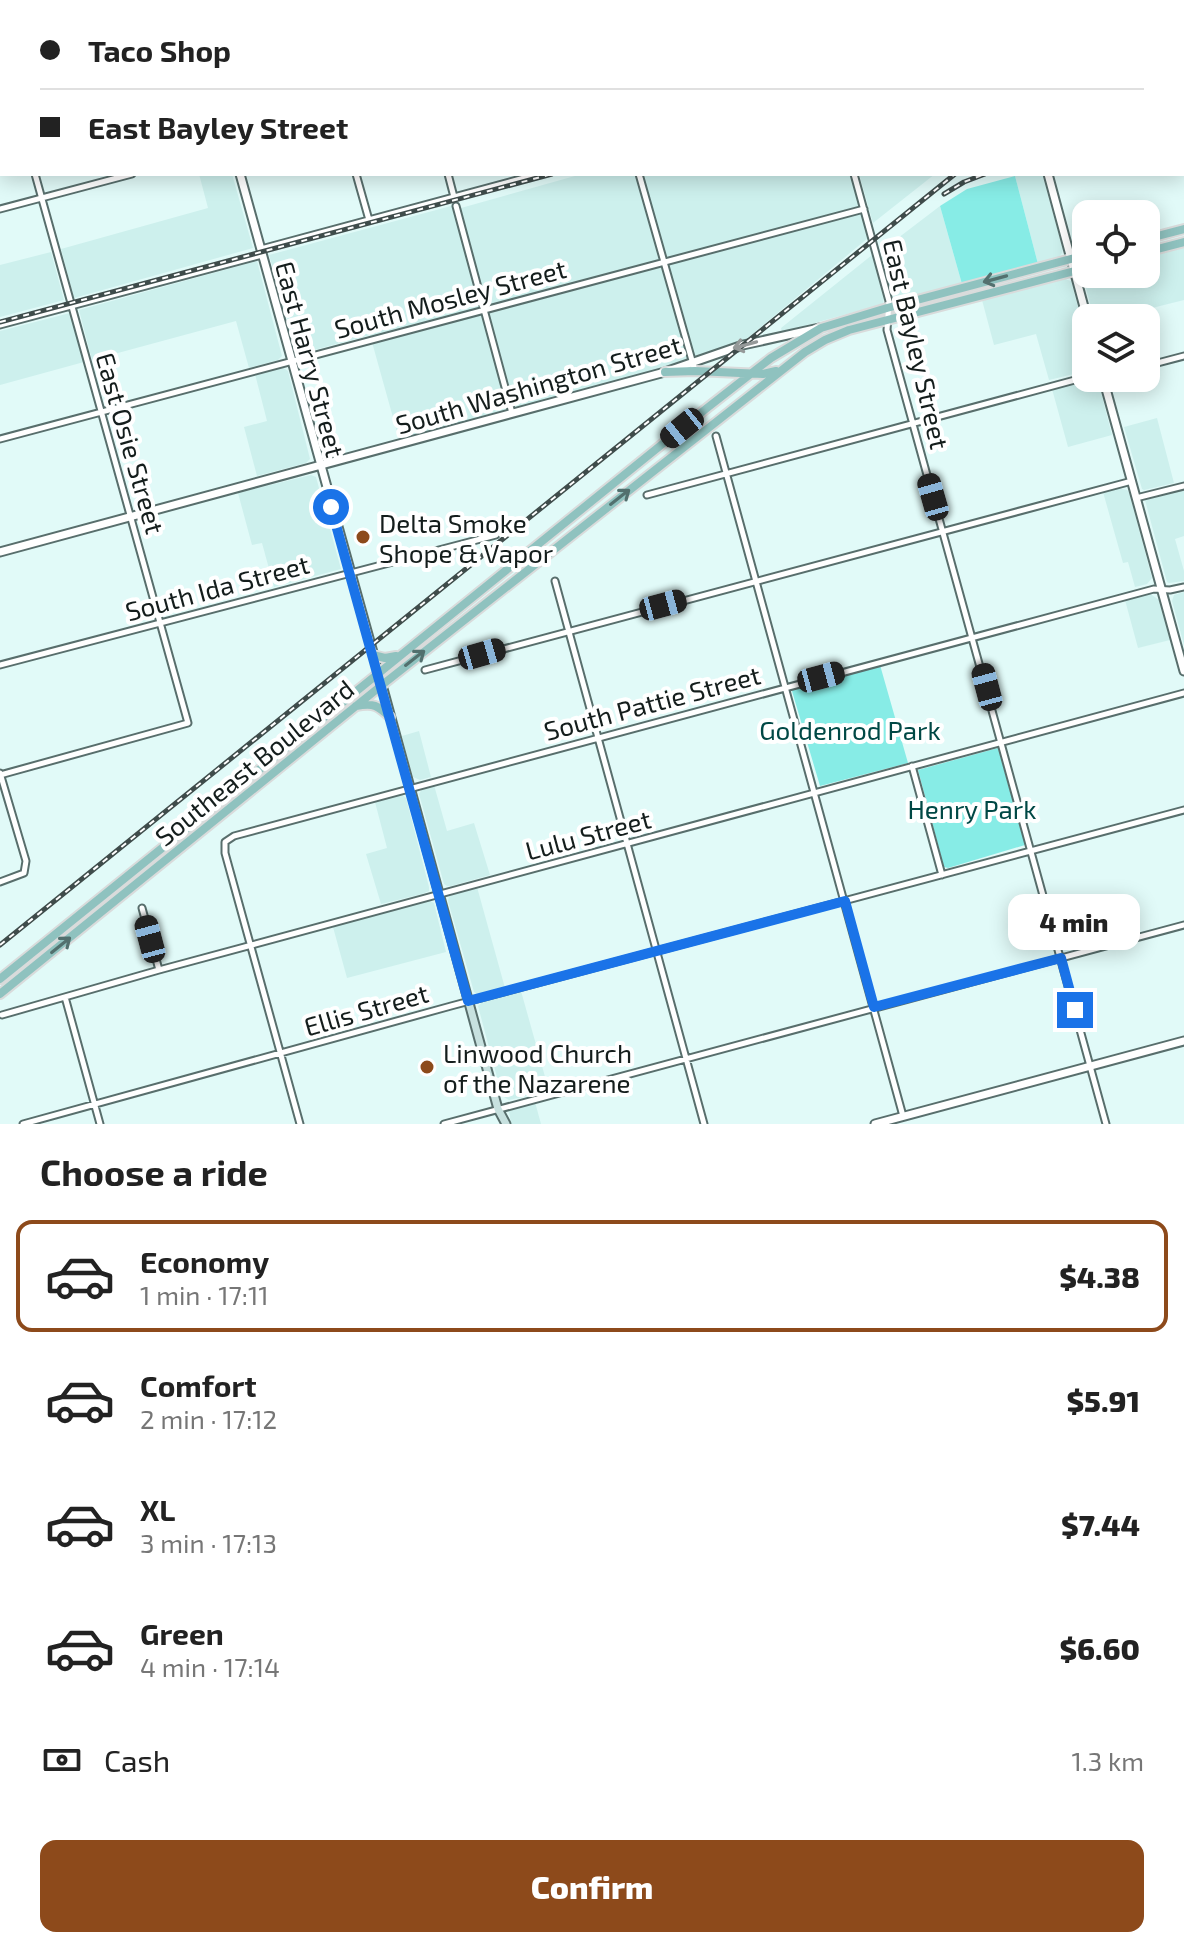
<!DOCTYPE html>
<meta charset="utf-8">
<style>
body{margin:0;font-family:"Exo 2",sans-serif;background:#f2f2f2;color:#222;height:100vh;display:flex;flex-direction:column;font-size:30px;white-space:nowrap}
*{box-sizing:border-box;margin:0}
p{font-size:26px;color:#767676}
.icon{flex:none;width:44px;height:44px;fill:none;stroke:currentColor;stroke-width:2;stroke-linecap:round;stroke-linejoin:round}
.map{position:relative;height:1124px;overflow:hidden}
.drawer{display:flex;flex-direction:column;background:#fff;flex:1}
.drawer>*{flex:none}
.guide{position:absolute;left:0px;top:0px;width:1184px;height:176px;box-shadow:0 4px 20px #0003;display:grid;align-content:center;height:176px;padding:0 40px;background:#fff}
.controls{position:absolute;left:1072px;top:200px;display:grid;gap:16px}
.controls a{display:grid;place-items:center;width:88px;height:88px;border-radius:16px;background:#fff;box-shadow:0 4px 20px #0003;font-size:40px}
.end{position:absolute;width:36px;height:36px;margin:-18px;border:10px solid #1a73e8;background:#fff;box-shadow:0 0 0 4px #fff}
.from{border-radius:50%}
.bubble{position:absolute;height:56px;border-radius:16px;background:#fff;box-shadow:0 4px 20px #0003;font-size:26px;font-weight:800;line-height:56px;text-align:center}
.car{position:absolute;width:24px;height:48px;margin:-24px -12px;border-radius:10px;box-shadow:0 0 6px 2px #0007;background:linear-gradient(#222 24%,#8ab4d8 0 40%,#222 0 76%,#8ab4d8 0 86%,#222 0)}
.guide b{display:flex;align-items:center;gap:28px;height:76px;font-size:30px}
.guide b+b{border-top:2px solid #e0e0e0}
.guide i{width:20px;height:20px;background:#222}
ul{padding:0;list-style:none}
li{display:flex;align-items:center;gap:24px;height:112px;margin:0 16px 12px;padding:0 24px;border:4px solid transparent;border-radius:16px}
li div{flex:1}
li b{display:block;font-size:30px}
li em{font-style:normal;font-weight:800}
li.selected{border-color:#8d4a1b}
li>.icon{width:72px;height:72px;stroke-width:1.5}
h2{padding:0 40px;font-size:36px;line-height:96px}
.pay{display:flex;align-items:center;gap:20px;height:88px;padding:0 40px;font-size:30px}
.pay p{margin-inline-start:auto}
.primary-button{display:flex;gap:16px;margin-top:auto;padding:16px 40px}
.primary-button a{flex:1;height:92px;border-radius:16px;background:#8d4a1b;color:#fff;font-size:32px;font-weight:800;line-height:92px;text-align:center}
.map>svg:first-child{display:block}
</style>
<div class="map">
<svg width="1184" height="1124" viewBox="0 0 1184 1124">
<rect width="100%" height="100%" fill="#e1faf8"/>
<path fill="#cdf0ed" d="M199 174H232L253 248 74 298 61 249 208 208Z
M582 174H850L868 238 744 341 676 363 665 369 399 439 370 335 303 353 297 352 269 255 451 206 461 208Z
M859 174H935L873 223Z
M1020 174H1042L1063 249 1062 253 1058 258 1038 264 1015 176Z
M940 206 962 284 897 300 892 295 881 251Z
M1184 246V300L1140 311 1141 318H1094L1084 281 1086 274H1146V256Z
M51 252 64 300 0 317V265Z
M872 255 884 298 883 304 782 332 781 328Z
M257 261 282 356 278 360 249 368 236 321 92 360 79 310Z
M1062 278 1071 281 1086 337V371L1049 380 1036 334 994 345 982 300Z
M70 313 84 362 0 385V331Z
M282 367 288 371 310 459 306 463 257 476 244 427 267 421 255 374Z
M1089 379 1098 381 1112 435 1068 447 1052 389Z
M1157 418 1174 483 1144 490 1142 489 1124 427Z
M311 475 316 477 341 569 274 587 262 543 252 545 238 493Z
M1117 488 1127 490 1129 492 1152 578 1147 584 1135 587 1128 562 1123 563 1103 492Z
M1184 489V536L1175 539 1184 571V581L1169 583 1167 582 1145 500Z
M1184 592V645L1172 601 1174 595Z
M1149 593 1159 600 1170 640 1138 648 1125 600Z
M419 731 431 777 420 780 413 777 402 736Z
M434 785 447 831 474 823 490 875 451 886H447L444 884 419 794 422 789Z
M401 794 406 798 429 887V891L422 894 381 904 366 854 387 848 375 802Z
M477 887 505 988 477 994 474 992 448 901 449 896 452 895Z
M428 900 434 903 446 952 347 978 333 927Z
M521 991 549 1091 509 1100 502 1096 478 1006 482 1002Z
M535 1102 541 1124H511L509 1111Z"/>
<path fill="#87ece6" d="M1015 176 1038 264 962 284 940 206 967 189Z
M880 665 908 763 820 786 792 691 794 689Z
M998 748 1025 845 948 868 944 867 918 770Z"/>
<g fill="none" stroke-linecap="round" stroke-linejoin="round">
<defs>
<path id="minor" d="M403 0V2
M592 0V2
M805 0 806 2
M344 2 351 0
M772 2 779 0
M0 34 2 41
M0 94H2
M1182 128 1184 127
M356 174 369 220
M448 174 454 197
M639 174 695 371
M854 174 889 301 887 330 1106 1124
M456 206 512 413
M0 209 132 174
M261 249 539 174
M0 325 262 255
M1146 366 1184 356
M716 436 903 1116
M0 439 864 209
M647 495 1086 377
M1136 498 1184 486
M555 581 704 1124
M0 665 496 535
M425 670 1132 481
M912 766 942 875
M0 775 188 723 35 174
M0 882 24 873 26 861 0 773
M142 908 159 970
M65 997 100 1124
M2 1015 159 970 1184 693
M23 1124 451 1006 1184 810
M300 1124 225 853V842L234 836 1154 589 1170 590 1184 587
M444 1124 1184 925"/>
<path id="tertiary" d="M191 0 192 2
M999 0 1000 2
M240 174 379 674
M1048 174 1087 318
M1103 378 1184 671
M0 552 665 372 743 345 819 328
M875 1124 1184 1041"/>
<path id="secondary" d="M379 674 498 1109 506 1124"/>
<path id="primary" d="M1146 239 1184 229
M1146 252 1184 242
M665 372 695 371 763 374 776 371
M373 655 385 658 396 656
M356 706C374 703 377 705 390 717
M0 979 707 408 771 358 821 328 887 308 1086 255
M0 994 382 685 805 352 825 340 849 330 1086 268"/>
</defs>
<use href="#minor" stroke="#586e6c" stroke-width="9"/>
<use href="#tertiary" stroke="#586e6c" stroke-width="11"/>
<use href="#secondary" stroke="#586e6c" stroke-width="11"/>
<use href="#primary" stroke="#d9dbdb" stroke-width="12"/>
<use href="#minor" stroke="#fff" stroke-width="5"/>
<use href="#tertiary" stroke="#fff" stroke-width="7"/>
<use href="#secondary" stroke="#c7e1df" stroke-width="7"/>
<use href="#primary" stroke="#8fc2bf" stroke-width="8"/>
<defs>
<path id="rail" d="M1062 0H1090
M1121 2 1129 0
M1181 2 1184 0
M1182 54H1184
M1182 124 1184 123
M944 194 964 182 985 174
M0 322 552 174
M0 945 955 174"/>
</defs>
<use href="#rail" stroke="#3f4c4b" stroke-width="5"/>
<use href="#rail" stroke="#fff" stroke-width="2" stroke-dasharray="6" stroke-linecap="butt"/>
</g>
<defs><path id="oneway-shaft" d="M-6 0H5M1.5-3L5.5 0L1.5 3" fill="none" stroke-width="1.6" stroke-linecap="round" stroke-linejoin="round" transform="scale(2)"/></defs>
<g stroke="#52706e">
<use href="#oneway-shaft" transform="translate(995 279) rotate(165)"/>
<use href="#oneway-shaft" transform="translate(620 497) rotate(-38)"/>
<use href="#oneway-shaft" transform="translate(415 658) rotate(-38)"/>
<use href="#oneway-shaft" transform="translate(61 945) rotate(-39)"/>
</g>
<use stroke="#959999" href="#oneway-shaft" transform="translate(745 345) rotate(165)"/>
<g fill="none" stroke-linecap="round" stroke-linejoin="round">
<path stroke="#1a73e8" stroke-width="10" d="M331 507 468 1001 845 901 874 1007 1061 958 1075 1010"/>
</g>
<g fill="#8d4a1b" stroke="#fff" stroke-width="3">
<circle cx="363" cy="537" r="8"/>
<circle cx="427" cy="1067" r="8"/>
</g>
<g text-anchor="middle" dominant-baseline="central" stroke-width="8" stroke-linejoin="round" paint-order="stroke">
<g font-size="26" fill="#141d1c" stroke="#fff">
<text transform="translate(450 298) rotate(-15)">South Mosley Street</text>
<text transform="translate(917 344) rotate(77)">East Bayley Street</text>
<text transform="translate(311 359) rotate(75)">East Harry Street</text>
<text transform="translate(538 384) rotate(-16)">South Washington Street</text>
<text transform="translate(131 443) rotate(74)">East Osie Street</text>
<text transform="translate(217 587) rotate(-15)">South Ida Street</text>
<text transform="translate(652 702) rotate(-15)">South Pattie Street</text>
<text transform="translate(254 762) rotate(-39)">Southeast Boulevard</text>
<text transform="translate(588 834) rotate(-15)">Lulu Street</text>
<text transform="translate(366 1009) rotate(-16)">Ellis Street</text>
</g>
<g font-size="26" fill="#141d1c" stroke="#fff" text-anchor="start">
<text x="379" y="522">Delta Smoke<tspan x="379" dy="30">Shope &amp; Vapor</tspan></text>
<text x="443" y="1052">Linwood Church<tspan x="443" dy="30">of the Nazarene</tspan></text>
</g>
<g font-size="26" fill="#004845" stroke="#fff">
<text x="850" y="729">Goldenrod Park</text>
<text x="972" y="808">Henry Park</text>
</g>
</g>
</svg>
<div class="controls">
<a><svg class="icon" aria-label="locate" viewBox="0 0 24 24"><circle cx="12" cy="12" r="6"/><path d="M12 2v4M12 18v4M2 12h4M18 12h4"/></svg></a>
<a><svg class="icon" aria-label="layers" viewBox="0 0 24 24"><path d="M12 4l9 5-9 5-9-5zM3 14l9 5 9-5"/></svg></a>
</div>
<i class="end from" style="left:331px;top:507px"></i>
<i class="end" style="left:1075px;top:1010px"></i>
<div class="bubble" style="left:1008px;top:894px;width:132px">4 min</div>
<i class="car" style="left:682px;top:428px;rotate:231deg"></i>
<i class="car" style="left:933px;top:497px;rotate:344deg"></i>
<i class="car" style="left:663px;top:605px;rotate:75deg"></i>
<i class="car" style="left:482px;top:654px;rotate:74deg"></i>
<i class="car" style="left:821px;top:677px;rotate:75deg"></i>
<i class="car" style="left:987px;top:687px;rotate:345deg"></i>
<i class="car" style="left:150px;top:939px;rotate:345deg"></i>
<div class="guide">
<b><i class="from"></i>Taco Shop</b>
<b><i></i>East Bayley Street</b>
</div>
</div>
<section class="drawer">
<h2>Choose a ride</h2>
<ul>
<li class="selected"><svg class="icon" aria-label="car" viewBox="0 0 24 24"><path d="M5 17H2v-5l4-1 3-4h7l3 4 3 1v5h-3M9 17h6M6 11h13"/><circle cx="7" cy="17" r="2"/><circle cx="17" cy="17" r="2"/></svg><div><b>Economy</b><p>1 min · 17:11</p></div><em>$4.38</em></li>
<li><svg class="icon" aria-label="car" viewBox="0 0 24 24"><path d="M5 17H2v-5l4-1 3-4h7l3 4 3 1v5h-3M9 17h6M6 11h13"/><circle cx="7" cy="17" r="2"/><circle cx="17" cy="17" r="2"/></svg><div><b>Comfort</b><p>2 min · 17:12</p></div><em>$5.91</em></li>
<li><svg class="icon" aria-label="car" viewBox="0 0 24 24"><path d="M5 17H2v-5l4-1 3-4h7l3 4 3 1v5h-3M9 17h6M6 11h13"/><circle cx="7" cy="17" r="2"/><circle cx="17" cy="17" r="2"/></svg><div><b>XL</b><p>3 min · 17:13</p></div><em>$7.44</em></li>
<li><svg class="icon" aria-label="car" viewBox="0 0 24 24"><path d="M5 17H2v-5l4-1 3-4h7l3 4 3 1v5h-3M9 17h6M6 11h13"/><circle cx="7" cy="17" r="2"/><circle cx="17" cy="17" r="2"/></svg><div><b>Green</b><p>4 min · 17:14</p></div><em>$6.60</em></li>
</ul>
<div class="pay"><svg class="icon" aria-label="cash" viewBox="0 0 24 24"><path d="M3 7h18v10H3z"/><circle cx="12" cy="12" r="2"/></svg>Cash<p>1.3 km</p></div>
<div class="primary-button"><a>Confirm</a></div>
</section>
